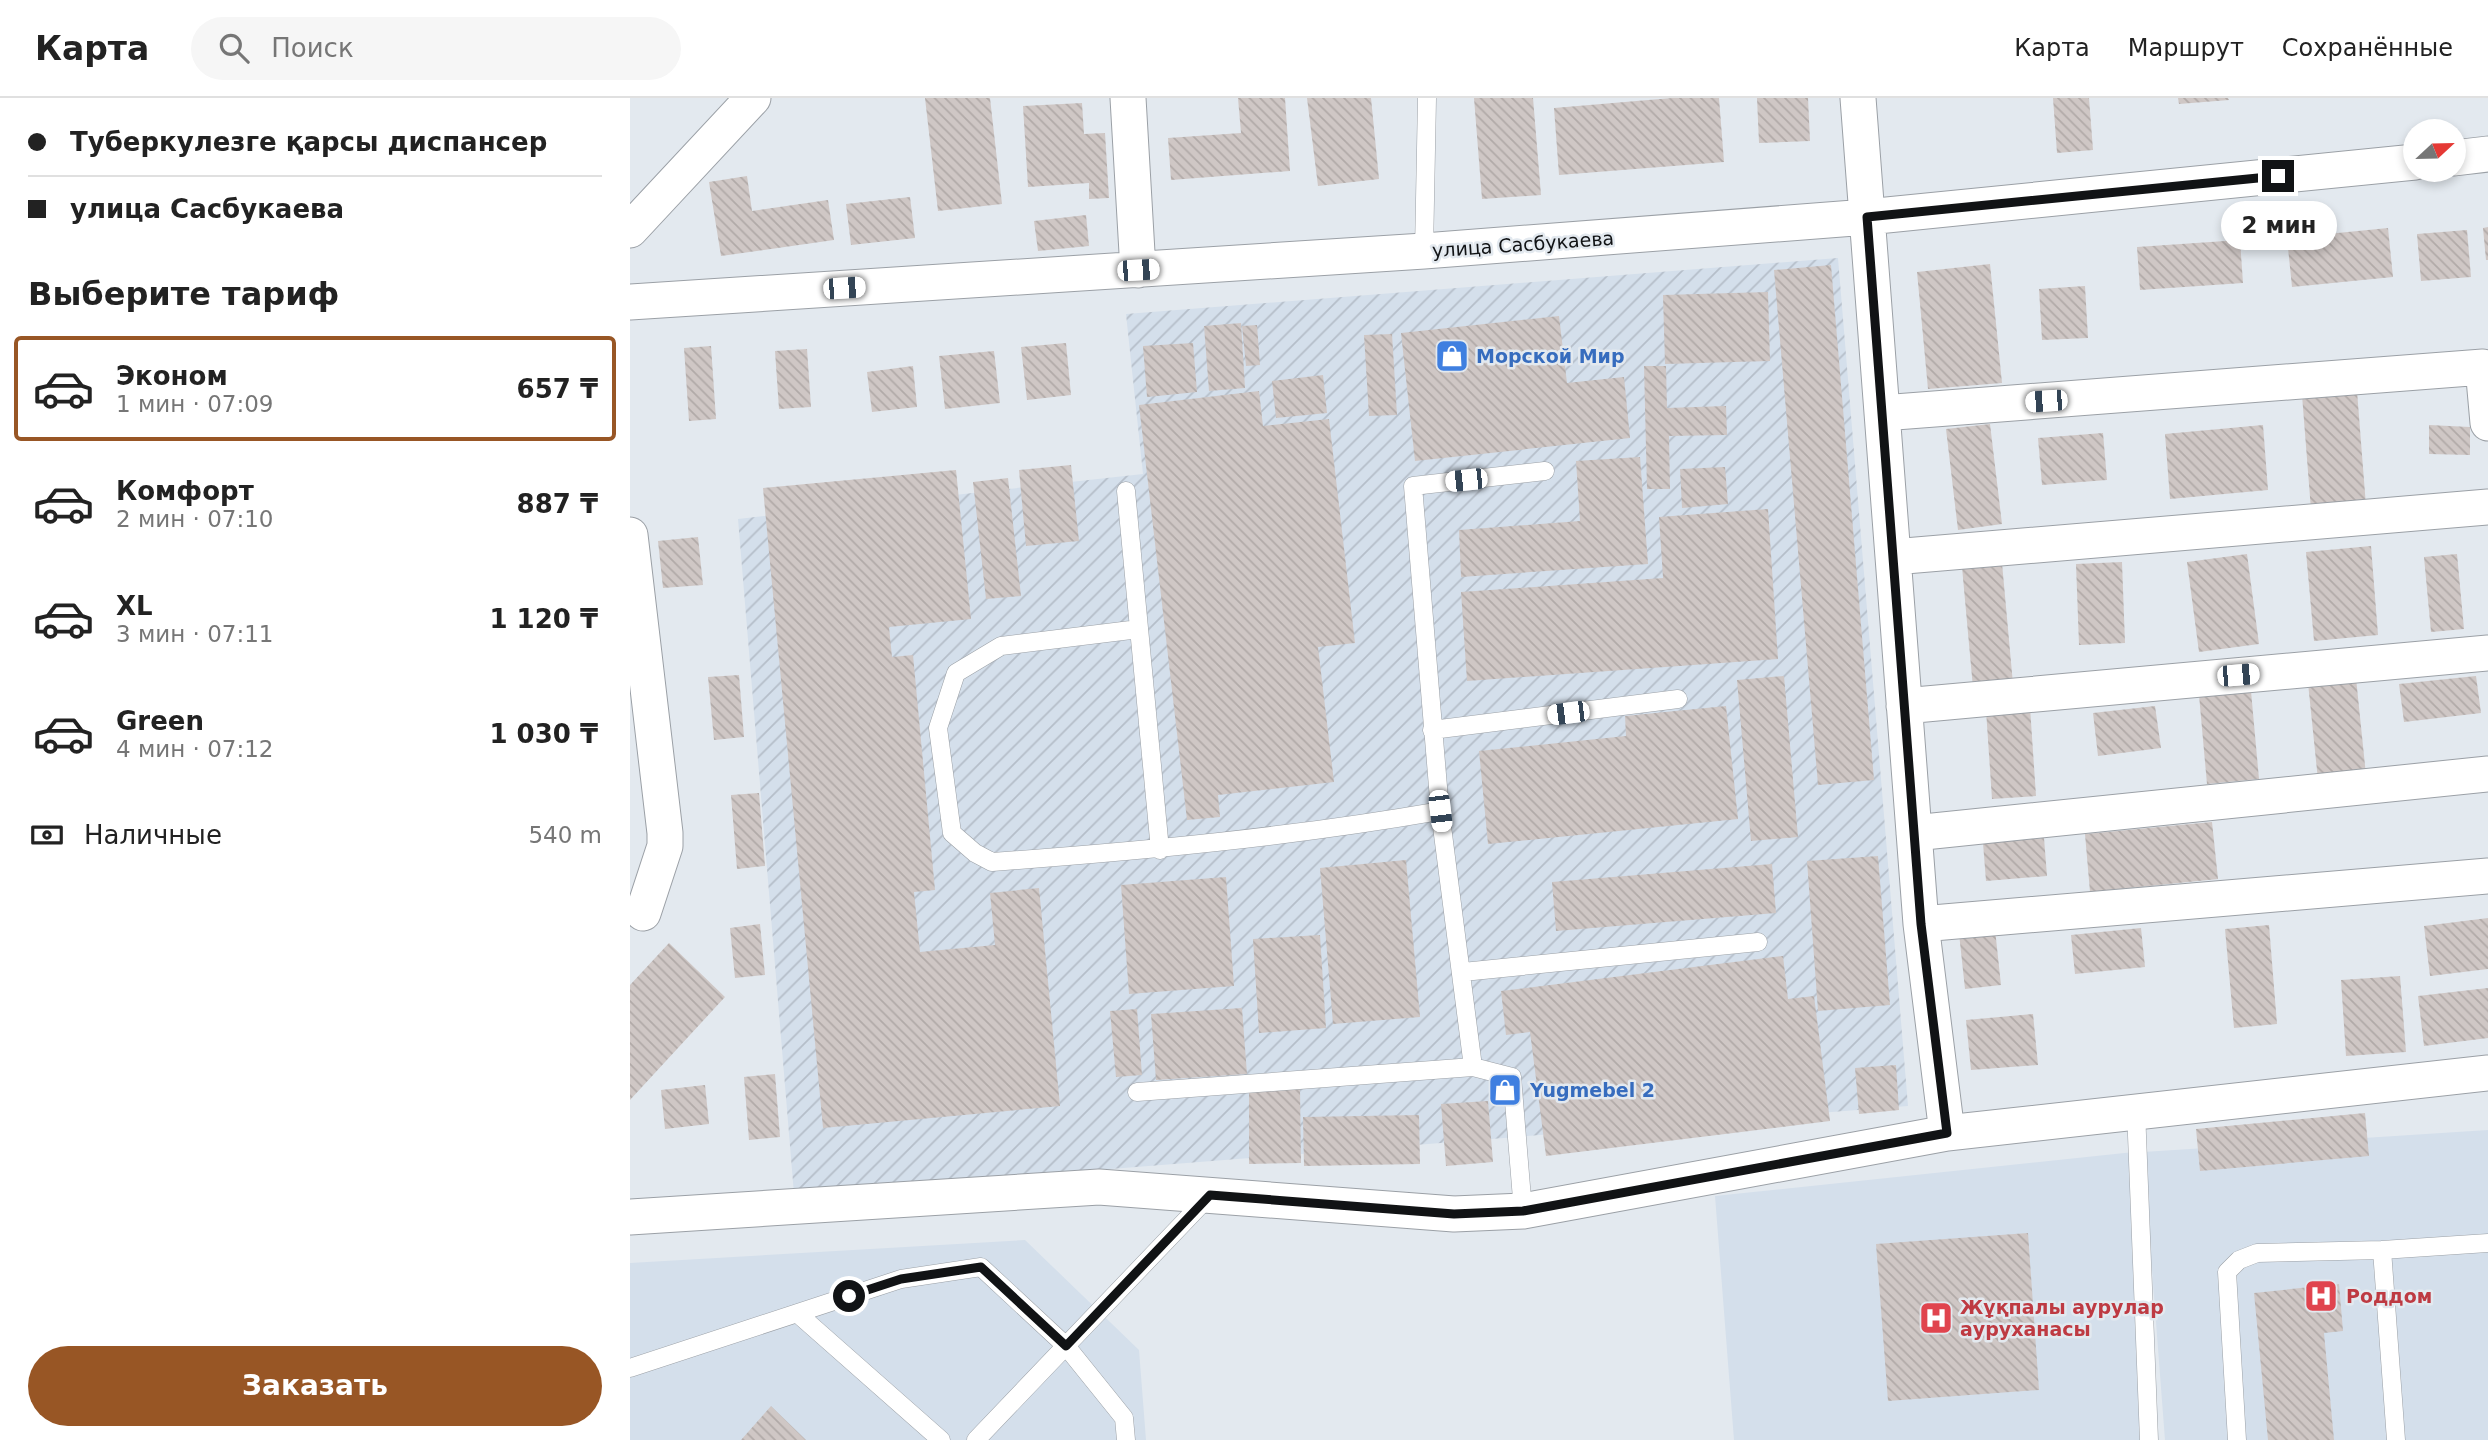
<!DOCTYPE html>
<html lang="ru">
<meta charset="utf-8">
<style>
body{margin:0;font-family:"DejaVu Sans",sans-serif;background:#f6f6f6;color:#222;height:100vh;display:flex;flex-direction:column;font-size:26px;white-space:nowrap}
*{box-sizing:border-box;margin:0}
p{font-size:23px;color:#767676}
.icon{flex:none;width:38px;height:38px;fill:none;stroke:currentColor;stroke-width:2;stroke-linecap:round;stroke-linejoin:round}
.map{position:relative;flex:1;overflow:hidden}
.side{display:flex;flex-direction:column;background:#fff;width:630px}
.side>*{flex:none}
.top-card{display:grid;align-content:center;height:154px;padding:0 28px;background:#fff}
.needle{width:46px;rotate:68deg}
.tools{position:absolute;left:1773px;top:21px;display:grid;gap:14px}
.tools a{display:grid;place-items:center;width:63px;height:63px;border-radius:50%;background:#fff;box-shadow:0 4px 10px #0003;font-size:35px}
.end{position:absolute;width:32px;height:32px;margin:-16px;border:9px solid #111315;background:#fff;box-shadow:0 0 0 4px #fff}
.from{border-radius:50%}
.bubble{position:absolute;height:49px;border-radius:24px;background:#fff;box-shadow:0 4px 10px #0003;font-size:23px;font-weight:800;line-height:49px;text-align:center}
.car{position:absolute;width:21px;height:42px;margin:-21px -10px;border-radius:9px;box-shadow:0 0 5px 2px #0007;background:linear-gradient(#fff 24%,#345 0 40%,#fff 0 76%,#345 0 86%,#fff 0)}
.top-card b{display:flex;align-items:center;gap:24px;height:66px;font-size:26px}
.top-card b+b{border-top:2px solid #e0e0e0}
.top-card i{width:18px;height:18px;background:#222}
ul{padding:0;list-style:none}
li{display:flex;align-items:center;gap:21px;height:105px;margin:0 14px 10px;padding:0 14px;border:4px solid transparent;border-radius:7px}
li div{flex:1}
li b{display:block;font-size:26px}
li em{font-style:normal;font-weight:800}
li.current{border-color:#985625}
li>.icon{width:63px;height:63px;stroke-width:1.5}
h2{padding:0 28px;font-size:32px;line-height:84px}
.pay{display:flex;align-items:center;gap:18px;height:77px;padding:0 28px;font-size:26px}
.pay p{margin-inline-start:auto}
.cta{display:flex;gap:14px;margin-top:auto;padding:14px 28px}
.cta a{flex:1;height:80px;border-radius:42px;background:#985625;color:#fff;font-size:28px;font-weight:800;line-height:80px;text-align:center}
header{display:flex;align-items:center;gap:42px;box-sizing:border-box;height:98px;padding:0 35px;background:#fff;border-bottom:2px solid #e0e0e0}
header strong{font-size:33px}
nav{display:flex;gap:38px;margin-inline-start:auto;font-size:24px}
.search{width:490px;height:63px;background:#f6f6f6;display:flex;align-items:center;gap:18px;box-sizing:border-box;padding:0 24px;border-radius:38px;color:#767676;font-size:26px}
main{display:flex;flex:1;min-height:0}
.map>svg:first-child{display:block}
</style>
<header>
<strong>Карта</strong>
<div class="search"><svg class="icon" aria-label="search" viewBox="0 0 24 24"><circle cx="10" cy="10" r="6"/><path d="M15 15l6 6"/></svg>Поиск</div>
<nav><a>Карта</a><a>Маршрут</a><a>Сохранённые</a></nav>
</header>
<main>
<section class="side">
<div class="top-card">
<b><i class="from"></i>Туберкулезге қарсы диспансер</b>
<b><i></i>улица Сасбукаева</b>
</div>
<h2>Выберите тариф</h2>
<ul>
<li class="current"><svg class="icon" aria-label="car" viewBox="0 0 24 24"><path d="M5 17H2v-5l4-1 3-4h7l3 4 3 1v5h-3M9 17h6M6 11h13"/><circle cx="7" cy="17" r="2"/><circle cx="17" cy="17" r="2"/></svg><div><b>Эконом</b><p>1 мин · 07:09</p></div><em>657 ₸</em></li>
<li><svg class="icon" aria-label="car" viewBox="0 0 24 24"><path d="M5 17H2v-5l4-1 3-4h7l3 4 3 1v5h-3M9 17h6M6 11h13"/><circle cx="7" cy="17" r="2"/><circle cx="17" cy="17" r="2"/></svg><div><b>Комфорт</b><p>2 мин · 07:10</p></div><em>887 ₸</em></li>
<li><svg class="icon" aria-label="car" viewBox="0 0 24 24"><path d="M5 17H2v-5l4-1 3-4h7l3 4 3 1v5h-3M9 17h6M6 11h13"/><circle cx="7" cy="17" r="2"/><circle cx="17" cy="17" r="2"/></svg><div><b>XL</b><p>3 мин · 07:11</p></div><em>1 120 ₸</em></li>
<li><svg class="icon" aria-label="car" viewBox="0 0 24 24"><path d="M5 17H2v-5l4-1 3-4h7l3 4 3 1v5h-3M9 17h6M6 11h13"/><circle cx="7" cy="17" r="2"/><circle cx="17" cy="17" r="2"/></svg><div><b>Green</b><p>4 мин · 07:12</p></div><em>1 030 ₸</em></li>
</ul>
<div class="pay"><svg class="icon" aria-label="cash" viewBox="0 0 24 24"><path d="M3 7h18v10H3z"/><circle cx="12" cy="12" r="2"/></svg>Наличные<p>540 m</p></div>
<div class="cta"><a>Заказать</a></div>
</section>
<div class="map">
<svg width="1858" height="1342" viewBox="0 0 1858 1342">
<defs>
<pattern id="industrial-furrows" width="10" height="10" patternUnits="userSpaceOnUse" patternTransform="scale(1.75)"><rect width="10" height="10" fill="#d4dfeb"/><path d="M-1 1l2-2M0 10L10 0M9 11l2-2" fill="none" stroke="#b5bec9"/></pattern>
<pattern id="building-back-hatch" width="6" height="6" patternUnits="userSpaceOnUse" patternTransform="scale(1.75)"><rect width="6" height="6" fill="#cfc7c5"/><path d="M-1 5l2 2M0 0l6 6M5-1l2 2" fill="none" stroke="#b1aaa8"/></pattern>
</defs>
<rect width="100%" height="100%" fill="#e3e9ef"/>
<path fill="url(#industrial-furrows)" d="M1208 160 1278 1008 164 1096 108 421 513 376 496 216Z"/>
<path fill="#d4dfeb" d="M1858 1032V1342H1535L1513 1054Z
M1504 1054 1526 1342H1104L1085 1098Z
M395 1142 509 1252 516 1342H0V1165Z"/>
<path fill="url(#building-back-hatch)" d="M295 0H360L372 106 308 113Z
M608 0H655L660 73 541 82 538 40 611 35Z
M677 0H741L749 81 688 88Z
M844 0H903L911 97 852 101Z
M1042 0H1089L1094 64 929 77 924 10Z
M1127 0H1178L1180 43 1129 45Z
M1423 0H1459L1463 52 1427 55Z
M1548 0H1598L1599 2 1549 6Z
M452 5 454 36 475 35 479 100 459 101V85L398 89 393 8Z
M117 78 122 113 198 102 204 142 91 158 79 84Z
M280 99 285 140 221 147 216 106Z
M456 117 459 148 408 153 404 123Z
M1858 129V162H1856L1853 130Z
M1758 130 1763 179 1662 189 1657 140Z
M1837 132 1841 179 1791 183 1787 136Z
M1610 142 1613 185 1510 192 1507 149Z
M1360 166 1372 285 1298 291 1287 174Z
M1201 167 1244 682 1188 687 1144 172Z
M1455 188 1458 240 1412 242 1409 191Z
M1138 194 1140 263 1035 266 1033 197Z
M929 218 937 285 994 279 1000 340 785 363 771 235Z
M611 225 615 290 579 293 574 228Z
M627 227 630 267 616 268 612 228Z
M762 236 767 317 739 318 734 237Z
M436 245 441 297 397 302 391 249Z
M563 245 567 294 517 299 513 248Z
M81 248 86 321 59 323 54 250Z
M177 251 181 309 149 311 145 253Z
M364 253 370 305 315 311 309 258Z
M283 268 287 309 242 314 237 274Z
M1014 268H1036L1037 310 1096 308 1097 337 1039 338 1040 391H1017Z
M693 277 697 315 646 320 642 283Z
M629 293 633 328 699 321 725 545 688 549 704 684 588 697 590 719 557 722 509 307Z
M1727 293 1736 408 1681 412 1672 297Z
M1360 326 1372 426 1328 432 1316 331Z
M1633 327 1638 392 1540 401 1535 336Z
M1799 327 1840 329V357L1799 356Z
M1473 335 1477 382 1412 387 1408 340Z
M1010 359 1018 466 831 479 829 432 950 423 946 363Z
M441 367 449 443 396 448 389 372Z
M1095 369 1098 406 1052 410 1050 371Z
M326 372 341 521 259 529 262 559 283 557 305 792 284 794 290 854 365 847 360 795 409 790 430 1008 193 1030 133 390Z
M378 380 391 498 356 501 343 384Z
M1138 411 1148 561 837 583 831 494 1033 480 1029 419Z
M68 439 73 487 33 490 28 443Z
M1741 448 1748 537 1684 543 1676 454Z
M1617 456 1629 546 1569 554 1557 464Z
M1827 456 1834 531 1801 534 1794 459Z
M1492 464 1495 545 1449 547 1446 466Z
M1372 465 1383 586 1343 590 1332 469Z
M109 577 114 639 84 642 78 579Z
M1154 578 1168 739 1121 743 1107 582Z
M1846 578 1851 615 1774 624 1769 586Z
M1726 580 1736 677 1688 682 1678 585Z
M1621 593 1629 681 1577 686 1569 597Z
M1096 608 1108 721 858 746 849 653 996 638 995 618Z
M1525 608 1531 650 1468 658 1463 615Z
M1400 609 1406 698 1362 701 1356 612Z
M129 695 135 768 107 771 101 697Z
M1582 724 1588 781 1460 794 1455 736Z
M1414 740 1417 778 1356 783 1353 745Z
M1248 758 1260 907 1188 913 1177 763Z
M776 762 790 919 703 926 690 770Z
M1142 766 1146 815 926 833 922 784Z
M596 779 604 888 499 896 491 787Z
M1858 820V871L1800 878 1794 828Z
M1364 822 1371 887 1335 891 1328 826Z
M130 826 135 877 105 880 100 830Z
M1639 827 1647 926 1604 930 1595 831Z
M1511 830 1515 869 1445 876 1441 837Z
M690 837 696 930 629 935 623 841Z
M39 845 95 899 0 1002V887Z
M1153 858 1158 901 1184 898 1200 1023 916 1058 900 934 876 937 871 893Z
M1770 878 1776 954 1716 958 1711 882Z
M1858 890V940L1794 948 1788 898Z
M612 910 617 976 526 982 521 916Z
M507 911 512 977 486 979 480 913Z
M1403 916 1408 967 1341 972 1336 922Z
M1266 967 1269 1012 1229 1016 1225 970Z
M145 976 150 1039 119 1042 114 979Z
M75 987 79 1026 35 1031 31 992Z
M619 990H670L671 1065 619 1066Z
M858 1003 863 1064 816 1068 811 1006Z
M1735 1015 1739 1058 1570 1073 1566 1031Z
M789 1017 790 1066 674 1068 673 1019Z
M1398 1135 1409 1292 1258 1303 1246 1146Z
M1709 1186 1713 1233 1694 1235 1704 1342H1638L1624 1195Z
M141 1308 176 1342H111Z"/>
<g fill="none" stroke-linecap="round" stroke-linejoin="round">
<defs>
<path id="service" d="M794 153 797 0
M496 393 530 752
M509 531 371 548 326 575 308 630 322 735 345 755 362 764C512 753 661 739 810 713
M802 632 1048 601
M833 874 1128 844
M507 994 843 969
M1506 1012 1519 1342
M893 1113 882 979 843 969 810 713 783 388 915 373
M167 1215 311 1342
M0 1270 271 1181 351 1169 436 1248 494 1320 496 1342
M346 1342 580 1097
M1607 1342 1597 1174 1609 1162 1627 1155 1752 1152
M1766 1342 1752 1152 1858 1145"/>
<path id="minor" d="M498 0 508 172
M1228 0 1291 826 1317 1035
M1824 60 1858 56
M0 132 123 0
M0 204 794 153 1237 119 1785 64
M1252 315 1853 269 1858 325
M0 437 35 735V748L13 815
M1263 459 1858 409
M1274 608 1858 555
M1284 735 1858 676
M1291 826 1858 778
M0 1119 469 1089 824 1116 893 1113 1317 1035 1858 975"/>
</defs>
<use href="#service" stroke="#9ba0a6" stroke-width="19"/>
<use href="#minor" stroke="#9ba0a6" stroke-width="37"/>
<use href="#service" stroke="#fff" stroke-width="18"/>
<use href="#minor" stroke="#fff" stroke-width="35"/>
</g>
<g fill="none" stroke-linecap="round" stroke-linejoin="round">
<path stroke="#111315" stroke-width="9" d="M219 1198 271 1181 351 1169 436 1248 580 1097 824 1116 893 1113 1317 1035 1291 826 1237 119 1648 78"/>
</g>
<defs>
<symbol id="shop-square" viewBox="-11 -11 22 22"><rect x="-9" y="-9" width="18" height="18" rx="4" fill="#3f7fe0" stroke="#e3e9ef"/><path d="M-5-2.5h2.3a2.7 3.5 0 0 1 5.4 0H5L5.5 6h-11ZM-1.5-2.5h3a1.5 2.3 0 0 0-3 0Z" fill="#fff"/></symbol>
<symbol id="hospital-square" viewBox="-11 -11 22 22"><rect x="-9" y="-9" width="18" height="18" rx="4" fill="#e0444e" stroke="#e3e9ef"/><path d="M-5-5h3v3.5h4V-5h3V5h-3V1.5h-4V5h-3Z" fill="#fff"/></symbol>
</defs>
<g fill-rule="evenodd">
<use href="#shop-square" x="803" y="239" width="38" height="38"/>
<use href="#shop-square" x="856" y="973" width="38" height="38"/>
<use href="#hospital-square" x="1672" y="1179" width="38" height="38"/>
<use href="#hospital-square" x="1287" y="1201" width="38" height="38"/>
</g>
<g text-anchor="middle" dominant-baseline="central" stroke-width="5" stroke-linejoin="round" paint-order="stroke">
<g font-size="19" fill="#111315" stroke="#e3e9ef">
<text transform="translate(893 146) rotate(-4)">улица Сасбукаева</text>
</g>
<g font-size="19" font-weight="bold" fill="#366cbe" stroke="#e3e9ef" text-anchor="start">
<text x="846" y="258">Морской Мир</text>
<text x="900" y="992">Yugmebel 2</text>
</g>
<g font-size="19" font-weight="bold" fill="#be3a42" stroke="#e3e9ef" text-anchor="start">
<text x="1716" y="1198">Роддом</text>
<text x="1330" y="1209">Жұқпалы аурулар<tspan x="1330" dy="22">ауруханасы</tspan></text>
</g>
</g>
</svg>
<div class="tools">
<a><svg class="needle" viewBox="-14 -14 28 28"><path d="M0-13l5 13h-10z" fill="#e53935"/><path d="M0 13l5-13h-10z" fill="#767676"/></svg></a>
</div>
<i class="end from" style="left:219px;top:1198px"></i>
<i class="end" style="left:1648px;top:78px"></i>
<div class="bubble" style="left:1591px;top:103px;width:116px">2 мин</div>
<i class="car" style="left:508px;top:172px;rotate:87deg"></i>
<i class="car" style="left:214px;top:190px;rotate:86deg"></i>
<i class="car" style="left:1416px;top:303px;rotate:266deg"></i>
<i class="car" style="left:836px;top:382px;rotate:264deg"></i>
<i class="car" style="left:1608px;top:577px;rotate:85deg"></i>
<i class="car" style="left:938px;top:615px;rotate:263deg"></i>
<i class="car" style="left:810px;top:713px;rotate:173deg"></i>
</div>
</main>
